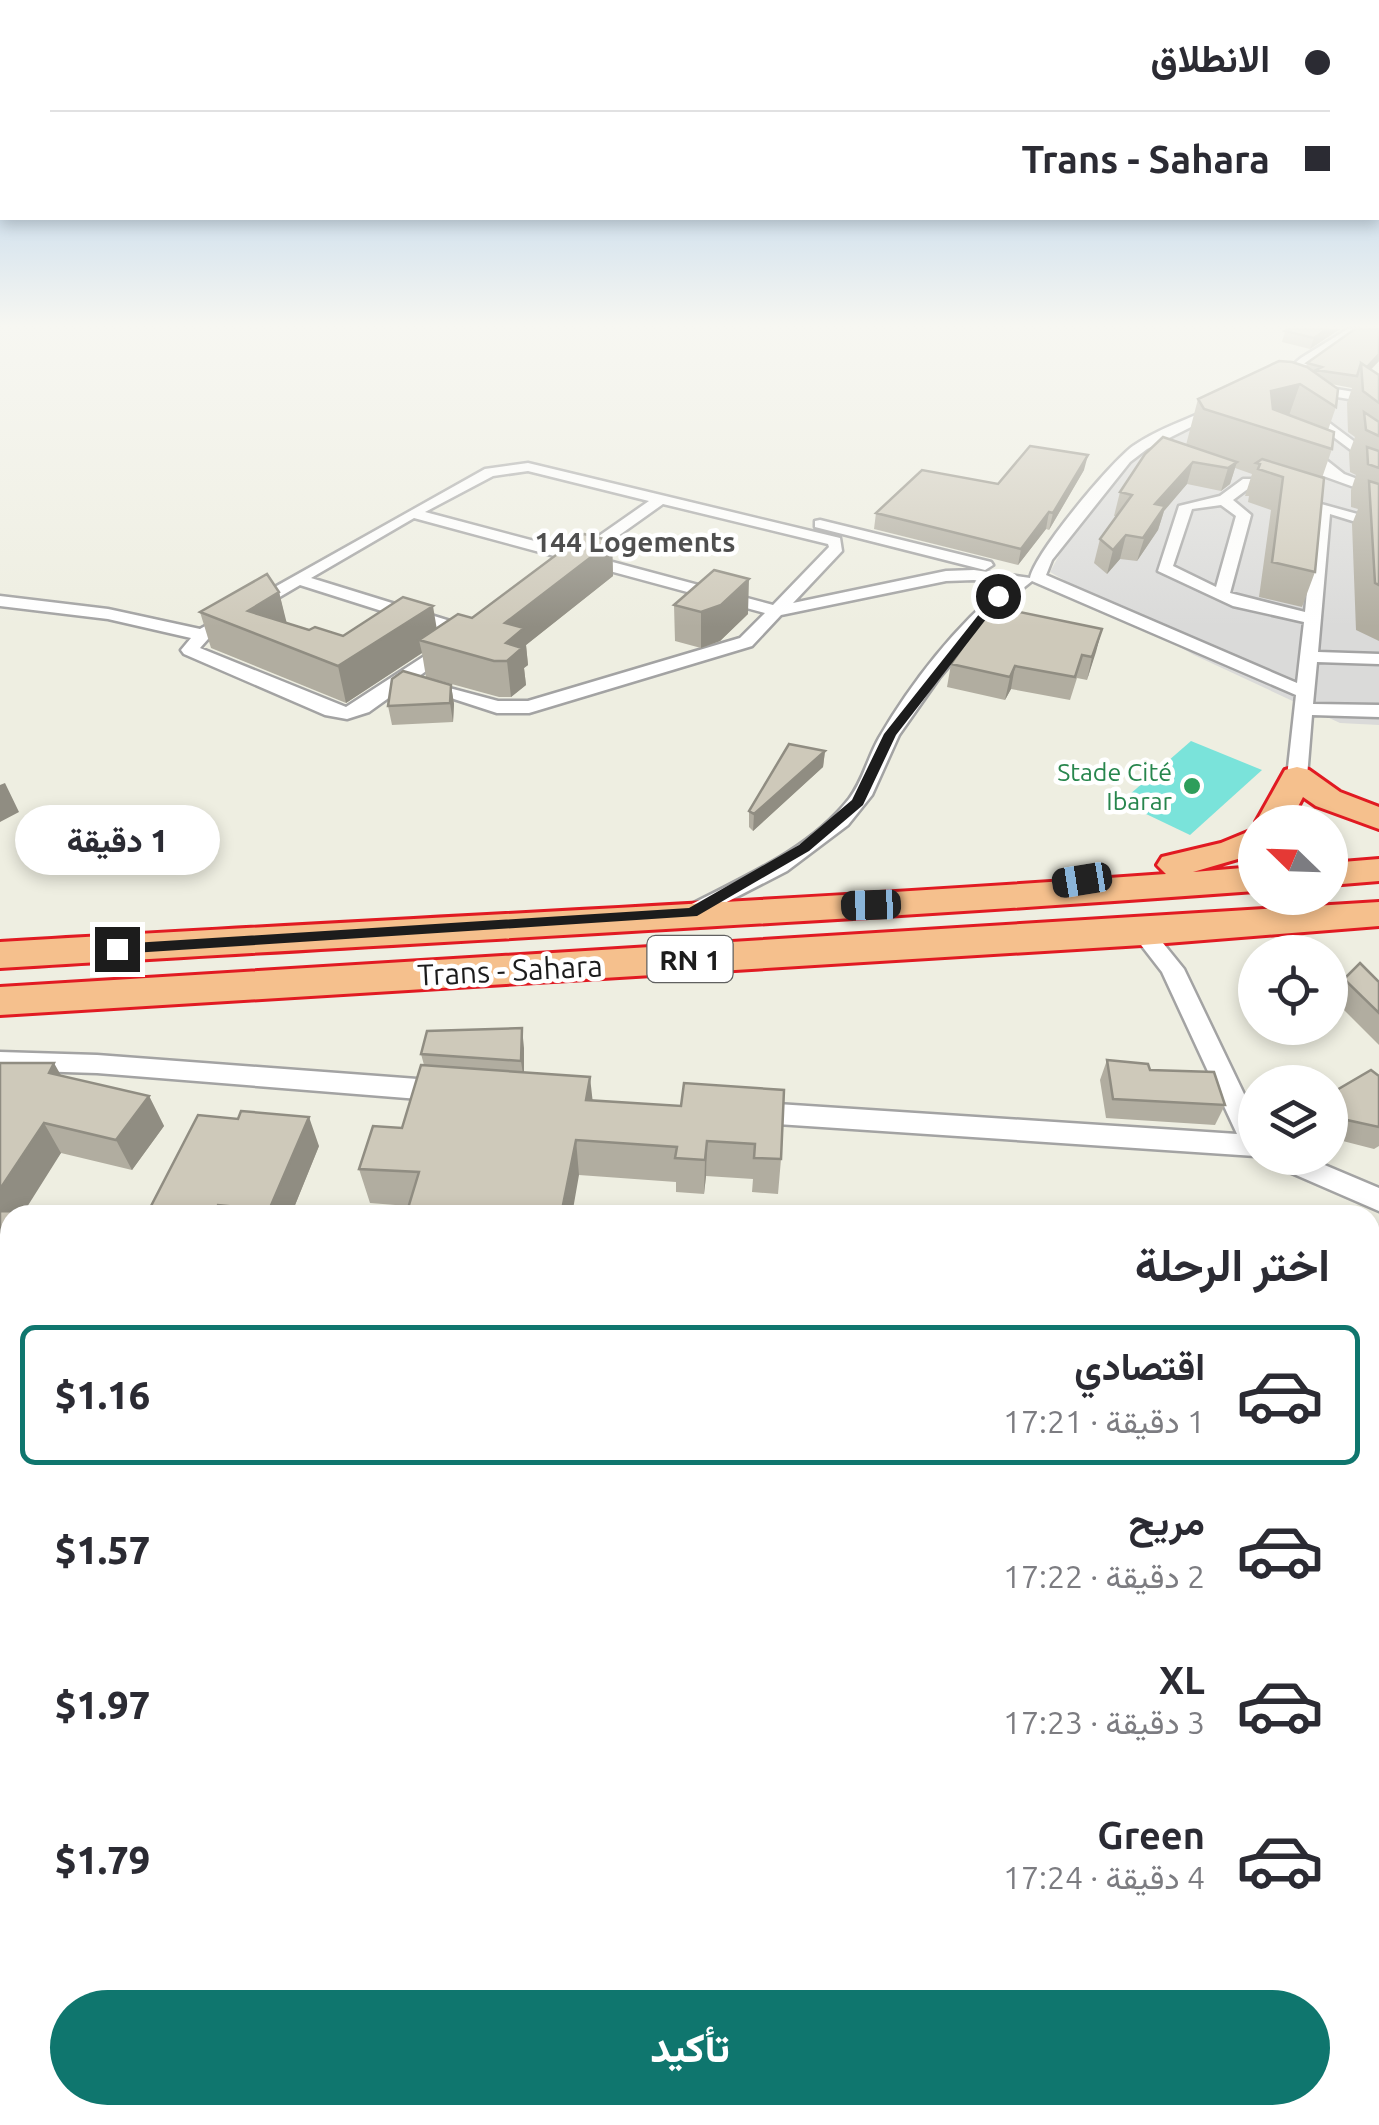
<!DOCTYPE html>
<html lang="ar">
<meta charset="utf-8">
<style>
body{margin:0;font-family:Ubuntu,Vazirmatn,sans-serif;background:#f7f7f7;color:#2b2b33;direction:rtl;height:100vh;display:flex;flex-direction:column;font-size:38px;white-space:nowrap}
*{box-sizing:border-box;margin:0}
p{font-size:32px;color:#7c7c81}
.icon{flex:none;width:55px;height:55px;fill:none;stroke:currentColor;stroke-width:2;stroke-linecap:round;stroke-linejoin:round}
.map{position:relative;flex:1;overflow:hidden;direction:ltr}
.panel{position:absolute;left:0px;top:1205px;width:1380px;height:920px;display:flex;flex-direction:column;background:#fff;border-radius:30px 30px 0 0;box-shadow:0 5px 15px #0003;direction:rtl}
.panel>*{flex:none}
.banner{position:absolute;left:0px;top:0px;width:1380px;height:220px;box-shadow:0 5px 15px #0003;direction:rtl;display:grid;align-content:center;height:220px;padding:0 50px;background:#fff}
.needle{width:65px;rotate:293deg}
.tools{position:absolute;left:1238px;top:805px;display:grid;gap:20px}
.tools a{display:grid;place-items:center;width:110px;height:110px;border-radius:50%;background:#fff;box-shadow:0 5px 15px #0003;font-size:50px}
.end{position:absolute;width:45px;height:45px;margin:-22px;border:12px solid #1c1c1c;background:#fff;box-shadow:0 0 0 5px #fff}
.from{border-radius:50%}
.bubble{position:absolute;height:70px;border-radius:35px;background:#fff;box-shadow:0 5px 15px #0003;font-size:32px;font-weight:800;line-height:70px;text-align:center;direction:rtl}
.car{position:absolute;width:30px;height:60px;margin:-30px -15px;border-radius:12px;box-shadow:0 0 8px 2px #0007;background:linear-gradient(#222 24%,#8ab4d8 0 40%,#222 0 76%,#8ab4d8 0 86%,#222 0)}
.banner b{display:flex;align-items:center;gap:35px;height:95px;font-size:38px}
.banner b+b{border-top:2px solid #e1e1e2}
.banner i{width:25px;height:25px;background:#2b2b33}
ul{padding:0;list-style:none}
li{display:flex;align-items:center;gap:30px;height:140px;margin:0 20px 15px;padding:0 30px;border:5px solid transparent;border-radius:15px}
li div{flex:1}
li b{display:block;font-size:38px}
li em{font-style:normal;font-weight:800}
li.on{border-color:#0f766e}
li>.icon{width:90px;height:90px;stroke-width:1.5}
h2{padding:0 50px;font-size:45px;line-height:120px}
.button{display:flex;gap:20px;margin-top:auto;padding:20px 50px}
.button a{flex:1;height:115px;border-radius:60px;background:#0f766e;color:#fff;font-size:40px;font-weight:800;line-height:115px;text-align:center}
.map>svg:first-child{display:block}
</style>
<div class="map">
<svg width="1379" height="2125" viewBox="0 0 1379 2125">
<rect width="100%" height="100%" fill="#eeeee1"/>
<path fill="#dadad9" d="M1281 384 1379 397V725L1340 723 1194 655 1050 572 1085 508 1142 446Z"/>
<path fill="#7ae3da" d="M1191 741 1262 770 1190 835 1121 802Z"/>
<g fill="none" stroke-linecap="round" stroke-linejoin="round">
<defs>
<path id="minor" d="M1348 329H1361L1309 364 1280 389H1272V383L1301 358Z
M1305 384 1379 396V404L1301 391Z
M1304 404 1379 460V471L1299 411 1298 408Z
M1216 406 1227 409 1147 449 1130 462 1052 560 1046 575 1297 683 1304 622 1233 606 1158 571 1179 506 1220 496 1243 479H1253V485L1233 500 1251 515 1230 593 1305 612 1315 509 1303 505V499L1379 520V529L1330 514 1318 652 1379 654V664L1317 662 1313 704 1379 705V717L1312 715 1307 777 1297 783 1290 781 1287 777 1296 695 1032 581 998 608 939 678 899 735 872 795 848 825 787 871 692 920 684 918 681 913 684 908C741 878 808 851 849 799 863 781 868 757 879 738 911 683 956 625 1006 585L974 580 946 581 781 615 752 646 529 713H497L414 686 423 681 498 701H528L740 638 765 613 414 518 311 578 476 629V637H464L300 585 208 639 200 648 346 707 446 642 461 646 369 712 347 719 325 715 184 654 181 650 191 638 108 619 0 606V596L108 609 200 629 485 469 528 463 840 538 842 551 793 603 946 571 974 570 1030 578C1035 553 1110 463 1133 446 1157 429 1189 419 1216 406ZM528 471 649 501 576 552 425 512 493 476ZM663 504 828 544 829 547 773 605 590 556ZM1221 505 1236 516 1216 587 1173 566 1192 509Z
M1296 444H1306L1344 474 1379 487V496L1290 464V458L1312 463 1296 450Z
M820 520 991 562 993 565 985 570 815 527V521Z
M1142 925 1150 927 1184 969 1255 1117V1156L748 1122 739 1119 735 1112 739 1105 748 1102 1237 1134 1162 972 1131 932Z
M0 1052 97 1055 444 1081 453 1084 457 1091 453 1098 444 1101 97 1073 0 1070Z
M1269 1158H1308L1379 1188V1211L1273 1165Z
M1379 1278V1309L1370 1313V1282Z
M0 1299 10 1300V1326L0 1325Z
M1370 1566 1379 1569V1621L1370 1617Z
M1379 1622V1658L1370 1659V1623Z
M862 2115H906L908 2125H864Z"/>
<path id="trunk" d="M1297 767 1309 770 1340 792 1379 807V829L1316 806 1303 797 1290 822H1256L1285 770Z
M1255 829V854L1193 872 1255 867V891C837 922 418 942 0 968V942C388 919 778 902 1166 874L1157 865 1162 857 1221 843Z
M1379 859V881L1330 885V863Z
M1379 902V926L1142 945 0 1015V987Z"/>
</defs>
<use href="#minor" stroke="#a3a3a3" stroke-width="5"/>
<use href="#trunk" stroke="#e11a22" stroke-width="6"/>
<use href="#minor" fill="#fff" fill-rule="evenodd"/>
<use href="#trunk" fill="#f5c08d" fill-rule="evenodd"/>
</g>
<path fill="#b1ada0" d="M1288 329H1340L1310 349 1282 342 1285 331Z
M1379 329V361L1371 370 1379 375V641L1356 630 1352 524 1358 509 1351 507V490L1356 475 1350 472 1349 453 1355 437 1348 432 1347 403 1352 388 1331 384 1336 407 1328 430 1332 449 1322 478 1315 572 1302 607 1259 597 1271 510 1248 502 1249 496H1245L1252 474 1235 468 1230 484 1221 491 1187 484 1164 511 1158 530 1137 561 1120 559 1107 574 1094 563 1100 539 1117 516H1114L1120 492 1186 445 1198 399 1306 367 1307 363Z
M1084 470 1049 530 1046 529 1018 565 874 529 876 513 998 484Z
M612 541 613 576 526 645 528 665 524 668 526 685 511 697H499L426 677 422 653 346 703 211 648 200 612 279 592 286 623 309 630 343 636 437 628 472 618Z
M674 605 748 614 720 641 701 648 675 641Z
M1102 629 1087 680 1077 678 1070 700 1011 689 1005 700 947 687 951 664Z
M451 685 454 704 453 722 392 725 388 706Z
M825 751 823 767 753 831 749 827V811Z
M1344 979 1379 982V1045L1333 999Z
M524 1048V1073L592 1100 681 1106 684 1083 781 1159 778 1194 752 1192 753 1179 706 1176 704 1194 676 1192V1182L579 1175 408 1206 370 1203 359 1169 402 1128 424 1065 421 1054Z
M1107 1060 1150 1070 1225 1105 1215 1125 1106 1118 1100 1080Z
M0 1063 149 1096 164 1126 132 1170 61 1153 10 1215V1296L0 1295Z
M1379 1076V1146L1374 1149 1335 1139 1330 1135V1094Z
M238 1119 319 1146 291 1215H154L150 1208Z
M10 1383V1479L0 1478V1404Z
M984 2115H1050L1005 2125H987Z"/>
<path fill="#908d82" d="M1327 329H1340L1310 349 1314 338Z
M1379 354V361L1362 378V371Z
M1300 384 1285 427 1274 430 1271 391Z
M1088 455 1084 470 1049 530 1053 513Z
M1193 462 1187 484 1164 511 1158 530 1137 561 1155 504Z
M1237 462 1230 484 1221 491 1228 468Z
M1049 512 1046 529 1018 565 1021 549Z
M1126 535 1120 559 1107 574 1113 550Z
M612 541 613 576 526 645 528 665 524 668 526 685 511 697 507 661 505 623Z
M749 579 748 614 720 641 701 648V612Z
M279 592 288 628 248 611Z
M433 606 439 642 419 640 422 653 346 703 338 666Z
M1102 629 1096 652 1087 680 1092 657Z
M1015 666 1011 689 1005 700 1010 677Z
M451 685 454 704 453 722 450 703Z
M825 751 823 767 753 831 754 814Z
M5 783 19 812 0 822V785Z
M522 1028 524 1048V1081L521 1061Z
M54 1063 71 1093 49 1073Z
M590 1077 594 1113 586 1100Z
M149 1096 164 1126 132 1170 116 1140Z
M309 1117 319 1146 291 1215H271L269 1210Z
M44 1123 61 1153 22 1215 0 1233V1189Z
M576 1140 579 1175 572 1215H561Z
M707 1141 706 1176 704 1194 705 1160Z
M218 1205 223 1215H213Z
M439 2115H451L450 2125H439Z"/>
<path fill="#cec9ba" stroke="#908d82" stroke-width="2.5" d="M1288 329H1327L1314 338 1285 331Z
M1355 329H1379V354L1367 367 1361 363 1357 376 1316 370 1322 367 1307 363Z
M1279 361 1292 362 1307 367 1338 389 1336 407 1300 384 1271 391 1273 409 1334 432 1332 449 1204 409 1198 399Z
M1361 363 1379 375V403L1363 391Z
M1364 412 1379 422V436L1366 430Z
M1163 437 1237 462 1228 468 1193 462 1155 504 1165 506 1143 538 1126 535 1113 550 1100 539 1132 495 1120 492 1145 454Z
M1030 446 1088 455 1053 513 1049 512 1021 549 876 513 922 470 998 484Z
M1367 447 1379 451V468L1368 464Z
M1262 459 1324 478 1315 572 1272 562 1283 477 1258 469 1260 464 1256 463Z
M1369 481 1379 484V585L1375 583Z
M584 534 612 541 505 623 524 628 506 643 522 648 507 661H494L419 640 458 614 472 618Z
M714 570 749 579 721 605 701 612 674 605Z
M267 574 279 592 248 611 309 630 315 627 343 636 403 597 433 606 338 666 200 612Z
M991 606 1102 629 1092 657 1082 655 1075 677 1015 666 1010 677 951 664Z
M403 671 451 685 450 703 388 706 392 679Z
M789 744 825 751 754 814 749 811Z
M1360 963 1379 982V1013L1344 979Z
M522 1028 521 1061 421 1054 427 1031Z
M1107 1060 1148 1064 1150 1070 1214 1072 1225 1105 1113 1099Z
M0 1063H54L49 1073 149 1096 116 1140 44 1123 0 1189Z
M421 1065 590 1077 586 1100 681 1106 684 1083 784 1090 781 1159 754 1158 755 1144 707 1141 705 1160 675 1158 677 1147 576 1140 561 1215H406L419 1172 359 1169 373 1126 402 1128Z
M1371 1070 1379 1076V1127L1347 1120 1330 1105V1094Z
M241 1111 309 1117 269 1210 218 1205 213 1215 150 1208 198 1115 238 1119Z
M0 1211 84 1213 88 1215H10V1267H0Z
M10 1383V1455L0 1454V1404Z
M10 1652V2115H439V2125H0V1679Z
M566 2115H662L661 2125H565Z
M727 2115H800L799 2125H727Z
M1000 2115H1044L1002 2124Z"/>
<linearGradient id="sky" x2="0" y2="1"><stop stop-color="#8bb8e4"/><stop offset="0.52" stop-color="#f7f7f2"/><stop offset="1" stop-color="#f7f7f2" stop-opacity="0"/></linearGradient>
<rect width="1379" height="627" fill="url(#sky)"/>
<path fill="#1c1c1c" d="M995 594 1004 596 896 735 863 805 809 851 697 916 117 954 110 949 117 944 689 908 799 845 852 800 884 734Z"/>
<circle fill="#2e9e5b" stroke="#fff" stroke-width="4" cx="1192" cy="786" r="10"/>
<g text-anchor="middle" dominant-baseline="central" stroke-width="9" stroke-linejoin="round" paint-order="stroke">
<g font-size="25" fill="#27864d" stroke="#fff" text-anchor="end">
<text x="1172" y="772">Stade Cité<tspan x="1172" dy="29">Ibarar</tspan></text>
</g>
<g font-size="28" font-weight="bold" fill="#4f4f4f" stroke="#fff">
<text x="635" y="541">144 Logements</text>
</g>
<rect fill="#fff" stroke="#606060" stroke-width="2.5" x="647.5" y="936" width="85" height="46" rx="8"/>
<g font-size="28" font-weight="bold" fill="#1c1c1c">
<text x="690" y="959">RN 1</text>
</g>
<g font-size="30" fill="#1c1c1c" stroke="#fff">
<text transform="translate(510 970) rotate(-3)">Trans - Sahara</text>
</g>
</g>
</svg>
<div class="tools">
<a><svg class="needle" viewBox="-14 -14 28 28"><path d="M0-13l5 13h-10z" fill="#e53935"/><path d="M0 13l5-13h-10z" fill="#7c7c81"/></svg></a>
<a><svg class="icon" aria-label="locate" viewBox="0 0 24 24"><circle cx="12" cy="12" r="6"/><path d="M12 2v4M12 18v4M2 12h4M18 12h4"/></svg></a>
<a><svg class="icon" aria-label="layers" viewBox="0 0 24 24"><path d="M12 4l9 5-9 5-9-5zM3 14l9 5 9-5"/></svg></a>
</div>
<i class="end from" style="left:998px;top:596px"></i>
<i class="end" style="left:117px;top:949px"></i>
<div class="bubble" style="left:15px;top:805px;width:205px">1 دقيقة</div>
<i class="car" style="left:1082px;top:880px;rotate:261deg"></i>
<i class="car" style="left:871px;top:905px;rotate:268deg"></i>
<div class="banner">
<b><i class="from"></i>الانطلاق</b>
<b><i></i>Trans - Sahara</b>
</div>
<section class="panel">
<h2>اختر الرحلة</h2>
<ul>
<li class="on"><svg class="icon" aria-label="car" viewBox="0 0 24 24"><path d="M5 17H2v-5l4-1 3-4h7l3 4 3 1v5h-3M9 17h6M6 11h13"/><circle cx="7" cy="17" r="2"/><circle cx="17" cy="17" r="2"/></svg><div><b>اقتصادي</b><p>1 دقيقة · 17:21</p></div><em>$1.16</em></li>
<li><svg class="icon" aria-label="car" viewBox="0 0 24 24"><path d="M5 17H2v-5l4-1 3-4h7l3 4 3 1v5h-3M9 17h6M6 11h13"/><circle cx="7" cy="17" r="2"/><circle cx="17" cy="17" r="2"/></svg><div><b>مريح</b><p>2 دقيقة · 17:22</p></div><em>$1.57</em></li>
<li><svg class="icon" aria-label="car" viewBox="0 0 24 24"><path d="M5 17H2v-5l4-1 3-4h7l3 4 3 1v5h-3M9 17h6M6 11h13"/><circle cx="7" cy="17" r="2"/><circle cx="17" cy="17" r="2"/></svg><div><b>XL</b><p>3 دقيقة · 17:23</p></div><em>$1.97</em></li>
<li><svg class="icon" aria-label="car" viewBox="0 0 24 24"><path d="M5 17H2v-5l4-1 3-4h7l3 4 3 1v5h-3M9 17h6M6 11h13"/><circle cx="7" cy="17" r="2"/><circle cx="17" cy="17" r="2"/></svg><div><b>Green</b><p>4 دقيقة · 17:24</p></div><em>$1.79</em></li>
</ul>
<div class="button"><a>تأكيد</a></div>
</section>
</div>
